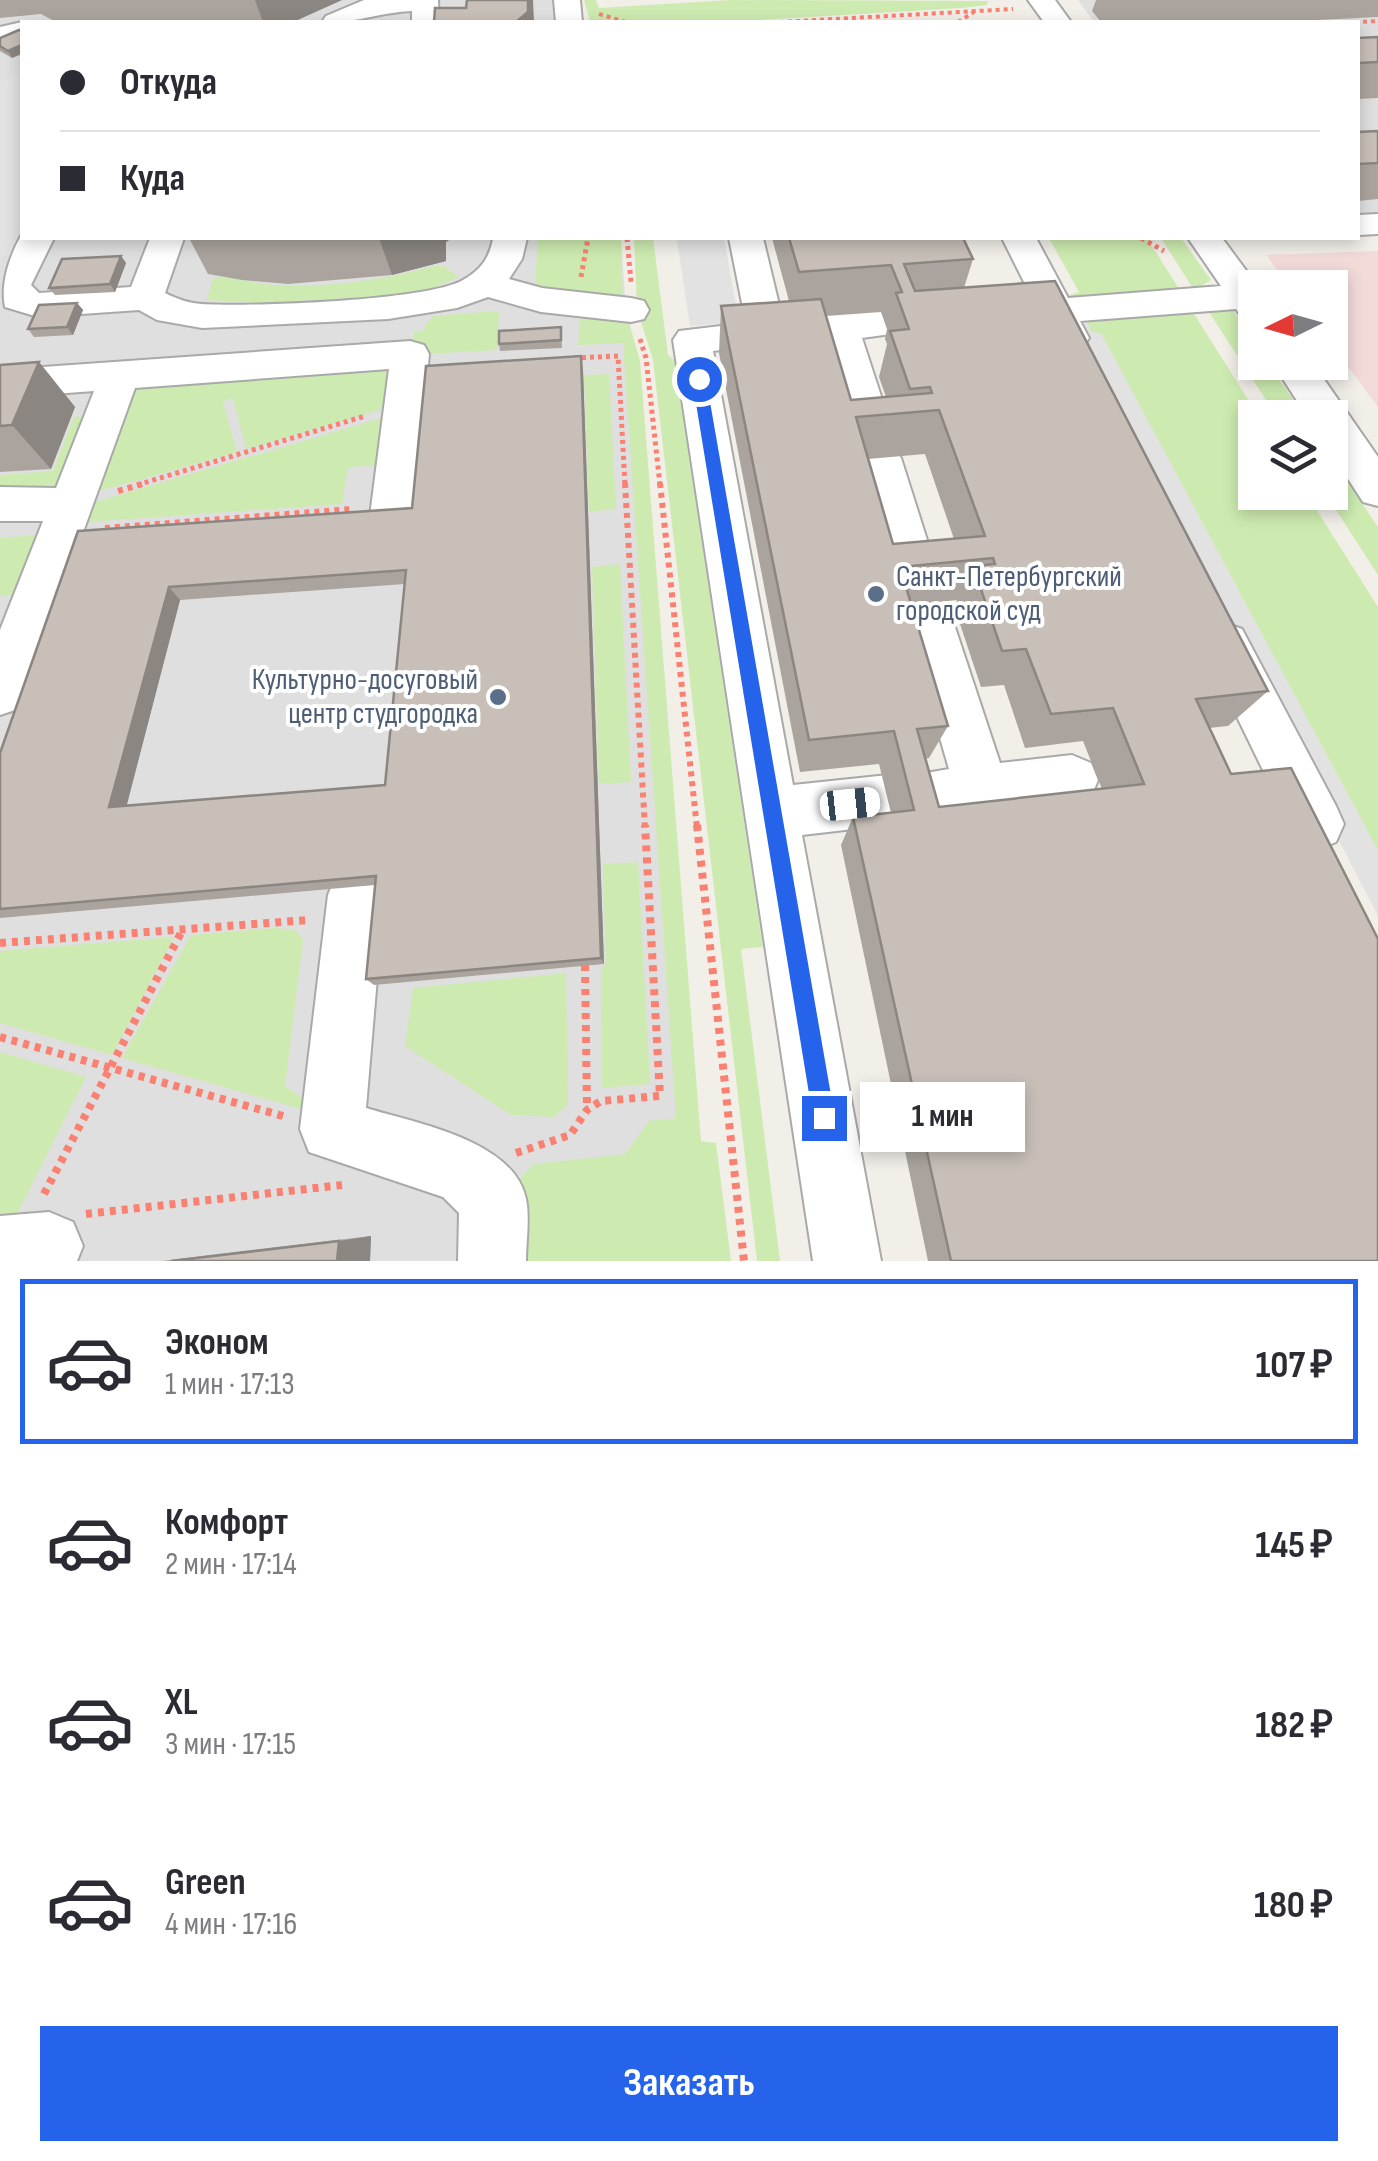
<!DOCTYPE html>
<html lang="ru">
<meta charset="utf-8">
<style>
body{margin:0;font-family:"Sofia Sans Condensed",sans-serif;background:#f2f2f3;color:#2b2b33;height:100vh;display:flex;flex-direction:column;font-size:38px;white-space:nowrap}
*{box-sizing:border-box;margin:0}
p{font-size:32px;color:#7c7c81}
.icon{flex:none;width:55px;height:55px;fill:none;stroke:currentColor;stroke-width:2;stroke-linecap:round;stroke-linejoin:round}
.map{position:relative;height:1261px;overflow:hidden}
.details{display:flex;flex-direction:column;background:#fff;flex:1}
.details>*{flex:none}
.top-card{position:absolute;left:20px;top:20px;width:1340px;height:220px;border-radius:0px;box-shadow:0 5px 15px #0003;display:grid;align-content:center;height:220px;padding:0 40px;background:#fff}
.needle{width:65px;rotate:265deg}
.tools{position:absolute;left:1238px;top:270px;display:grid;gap:20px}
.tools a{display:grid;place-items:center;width:110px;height:110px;border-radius:0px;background:#fff;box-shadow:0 5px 15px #0003;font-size:50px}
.end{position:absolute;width:45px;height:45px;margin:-22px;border:12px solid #2563eb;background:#fff;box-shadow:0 0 0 5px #fff}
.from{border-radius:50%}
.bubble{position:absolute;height:70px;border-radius:0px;background:#fff;box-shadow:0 5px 15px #0003;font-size:32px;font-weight:700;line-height:70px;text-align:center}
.car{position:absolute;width:30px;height:60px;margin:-30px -15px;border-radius:12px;box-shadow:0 0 8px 2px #0007;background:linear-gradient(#fff 24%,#345 0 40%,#fff 0 76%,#345 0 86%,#fff 0)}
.top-card b{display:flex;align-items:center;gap:35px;height:95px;font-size:38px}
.top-card b+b{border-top:2px solid #e1e1e2}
.top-card i{width:25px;height:25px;background:#2b2b33}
ul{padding:18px 0 0;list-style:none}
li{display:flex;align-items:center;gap:30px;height:165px;margin:0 20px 15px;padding:0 20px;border:5px solid transparent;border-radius:0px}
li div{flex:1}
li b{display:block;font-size:38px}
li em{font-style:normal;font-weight:700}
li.active{border-color:#2563eb}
li>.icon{width:90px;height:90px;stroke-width:1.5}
.primary-button{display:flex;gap:20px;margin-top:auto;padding:20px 40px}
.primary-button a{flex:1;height:115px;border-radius:0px;background:#2563eb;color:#fff;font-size:40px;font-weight:700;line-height:115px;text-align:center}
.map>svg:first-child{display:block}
</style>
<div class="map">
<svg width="1378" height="1261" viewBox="0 0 1378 1261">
<rect width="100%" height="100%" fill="#f2efe9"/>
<path fill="#e0dfdf" d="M0 0H558L560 22H22V238H621L691 1261H0Z
M1078 0H1378V234L1358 235V22H1094Z"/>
<path fill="#f2dad9" d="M1378 251V407L1330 342V288L1290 287 1266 255Z"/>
<path fill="#cdebb0" d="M584 0H596L599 8 731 0 988 1 987 5 962 8 725 22H590Z
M538 238H621L623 304 535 288Z
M634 238H653L668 355 674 360 763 947 741 949 780 1261H757L653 360 637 309Z
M1049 238H1147L1181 292 1072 299 1070 295 1079 292Z
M1161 238H1181L1211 280 1194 290Z
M433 266H444L459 277 418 294 259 303 206 300 214 277C236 276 252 284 275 285 328 288 383 280 433 266Z
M1218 308 1233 310 1255 343V362L1268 363 1305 417H1277L1207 309Z
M1191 309 1259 417 1255 418V492L1306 493 1378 607V851L1101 334 1091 332 1087 325 1091 318Z
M499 311 497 350 426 354 414 344V331H421L433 316Z
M581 312 627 315 640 361 701 1141 716 1143 731 1261H519V1180L533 1164 625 1154 649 1121 676 1118 623 343 578 345Z
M389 365 393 406 246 449 233 398 223 402 237 452 86 495 133 385Z
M609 374 616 509 589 512 584 375Z
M95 415 69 486 0 495V475L53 471 74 417Z
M392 415 386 465 348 467 342 504 73 523 81 506Z
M1330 455 1378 527V575L1325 493 1330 492Z
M37 535 16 595 0 596V538Z
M620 564 631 782 599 784 592 567Z
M638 862 650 1084 602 1088 601 968 606 964 603 864Z
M275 928 296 930 303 940 285 1086 315 1107 312 1112 122 1058 191 935Z
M174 937 112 1055 0 1023V951Z
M566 973 568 1104 554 1117 511 1115 405 1046 413 988Z
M0 1052 86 1077 16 1216 0 1215Z"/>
<path fill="#e2e2e2" d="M22 75V218L0 264V82Z
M724 238 739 322 690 326 677 240Z
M1087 321 1091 332 1101 333 1378 851V916L1082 343V328Z"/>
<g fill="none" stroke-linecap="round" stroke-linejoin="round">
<defs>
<path id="minor" d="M364 0H438L439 22H412V11C380 12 354 24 322 22L326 16Z
M554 0H580L582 22H556Z
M1028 0H1055L1071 22H1044Z
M22 22H25L22 38 0 44V27Z
M1378 214V234L1358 235V215Z
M22 234V238H54L31 285 39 293 131 287 150 238H184L165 293C177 299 188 303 202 304 249 307 427 301 463 280 481 270 490 257 493 238H527L522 259 509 279 542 288 631 298 644 301 649 310 644 319 631 322 541 312 488 297 457 308 388 319 202 328 157 320 139 310 38 317 5 307C0 283 10 255 22 234Z
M729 238H763L786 334 780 343 713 351 793 785 888 775 897 778 949 769 901 603 904 596 894 581 859 458 862 453 854 442 825 341 797 339 791 330 797 321C826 313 869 307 898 315L904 324 898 333 862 338 896 442 893 446 901 458 940 581 936 588 947 603 1000 763 1072 755 1091 763 1098 780 1091 797 1072 805 911 823 902 820 888 825 802 835 881 1261H813L673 340 679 331 746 323Z
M1002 238H1036L1068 298 1221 286 1188 238H1222L1259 288H1255V321L1242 318 1236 309 1080 321 1089 338 1083 347 1070 351 1057 347 1044 324 1013 322 1008 313 1013 304 1033 300Z
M410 341 424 345 429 354 414 516 407 528 392 533 377 528 370 516 389 369 135 388 25 693 18 709 0 715V630L43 521H0V487L56 488 94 391 0 398V370Z
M1272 362H1312L1378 457V506L1363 502 1330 451V418H1308Z
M1225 623 1242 629 1336 806 1344 824 1336 842 1317 850 1298 842 1201 643 1208 629Z
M356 867 376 875 384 895 366 1108C415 1123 514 1140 526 1199 530 1218 526 1242 526 1261H458L459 1213 443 1197 309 1152 300 1129 328 895 336 875Z
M49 1212 73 1222 83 1246 77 1261H0V1216Z"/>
</defs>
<use href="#minor" stroke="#a9a9a9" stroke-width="4"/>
<path stroke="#fa8072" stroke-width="4" stroke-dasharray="4 4" stroke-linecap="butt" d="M599 14 626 22
M780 22 1013 9
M958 22 974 12
M1355 22 1378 21"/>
<path stroke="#fa8072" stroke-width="5" stroke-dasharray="4 4" stroke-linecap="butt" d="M627 238 631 282
M1141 238 1164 251
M581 277 588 238
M640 339 646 358 660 485
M574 358 618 356 625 485
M137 485 365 416"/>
<path stroke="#fa8072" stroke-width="6" stroke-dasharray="5 5" stroke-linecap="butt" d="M625 483 645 828
M660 483 697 828
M118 491 146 483
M105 528 352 509"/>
<path stroke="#fa8072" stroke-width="8" stroke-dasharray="6 6" stroke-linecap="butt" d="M697 825 744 1261
M0 943 308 920
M585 965 587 1109
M0 1037 283 1116
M516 1153 570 1135 587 1110 601 1101 660 1096 645 825
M44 1194 183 929
M86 1214 342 1185"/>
<use href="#minor" fill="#fff" fill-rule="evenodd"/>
</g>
<path fill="#aba49e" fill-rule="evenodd" d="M0 0H342L293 22H56L41 14 0 18Z
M1096 0H1378V17L1277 22H1101L1092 11Z
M22 32 12 58 0 51V38Z
M1378 37V98L1358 99V38Z
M1378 131V199L1358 201V132Z
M189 238H452L446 242V261L392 275 288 284 242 280 208 274Z
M772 238H963L973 259 964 288 1268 691 1228 726 1209 728 1378 1261H928L841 845 853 817 891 813 879 764 800 772 719 353 721 306 789 301ZM881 312 887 329 885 339 887 344 879 377 886 397 851 400 826 316ZM925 454 954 539 893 544 868 459ZM957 600 954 606 981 687 1004 685 1025 748 1083 741 1102 789 939 807 925 759 929 758 948 726 911 605Z
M121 256 126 263 115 292 55 295 49 288Z
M77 303 83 310 73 335 34 337 28 329Z
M561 327 562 348 500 351 499 344Z
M39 362 75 407 51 469 0 472V365Z
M583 371 604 964 374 985 366 979 375 885 0 918V753L78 531 412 508ZM405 584 385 785 126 806 180 600Z
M371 1236 370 1261H162Z"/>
<path fill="#8b8681" d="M255 0H342L293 22H263Z
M528 0H533L534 22H516Z
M22 45V54L12 58 8 51Z
M379 238H452L446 242V261L392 275Z
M121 256 126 263 115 292 110 284Z
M77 303 83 310 73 335 67 327Z
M581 356 583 371 604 964 601 958Z
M39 362 75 407 51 469 12 425Z
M169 587 180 600 124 816 109 807Z
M371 1236 370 1261H337L339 1241Z"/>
<path fill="#c7bfb8" stroke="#8b8681" stroke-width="2.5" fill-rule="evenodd" d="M467 0H528V12L516 22H434L435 8H466Z
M19 30 22 32V45L8 51 0 46V38Z
M1378 37V62L1358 63V38Z
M1378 131V163L1358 164V132Z
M789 238H963L973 259 904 264 915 291 1055 281 1268 691 1196 699 1231 774 1291 768 1378 939V1261H951L853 817 914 810 894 731 809 740 721 306 821 299 851 400 932 393 930 387 910 389 890 331 909 329 896 293 902 292 891 265 799 272ZM939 410 985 536 893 544 856 417ZM993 558 995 564 973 566 1002 651 1026 649 1051 714 1113 708 1144 784 939 807 917 729 948 726 900 567Z
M121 256 110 284 49 288 62 259Z
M77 303 67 327 28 329 39 305Z
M561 327V340L499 344V331Z
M581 356 601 958 366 979 376 876 0 909V753L78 531 412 508 426 366ZM406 570 385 785 109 807 169 587Z
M39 362 12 425 0 426V365Z
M339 1241 337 1261H171Z"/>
<path fill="#2563eb" d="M699 375 706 379 835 1118 831 1126 824 1129 816 1126 813 1118 692 379Z"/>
<g fill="#5c6f8a" stroke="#fff" stroke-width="4">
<circle cx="876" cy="594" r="10"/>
<circle cx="498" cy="697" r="10"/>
</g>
<g text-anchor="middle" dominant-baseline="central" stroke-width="8" stroke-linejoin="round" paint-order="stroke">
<g font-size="30" fill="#4e5e75" stroke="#fff" text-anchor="start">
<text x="896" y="577">Санкт-Петербургский<tspan x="896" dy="34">городской суд</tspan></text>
<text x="478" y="680" text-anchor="end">Культурно-досуговый<tspan x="478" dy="34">центр студгородка</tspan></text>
</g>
</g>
</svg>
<div class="tools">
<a><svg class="needle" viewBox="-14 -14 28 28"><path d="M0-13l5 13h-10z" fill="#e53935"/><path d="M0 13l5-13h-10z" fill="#7c7c81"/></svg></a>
<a><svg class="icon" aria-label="layers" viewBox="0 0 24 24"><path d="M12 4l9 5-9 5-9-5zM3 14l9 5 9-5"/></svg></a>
</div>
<i class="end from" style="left:699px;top:379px"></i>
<i class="end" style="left:824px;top:1118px"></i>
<div class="bubble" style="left:860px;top:1082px;width:165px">1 мин</div>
<i class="car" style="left:850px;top:804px;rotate:84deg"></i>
<div class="top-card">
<b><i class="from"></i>Откуда</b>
<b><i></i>Куда</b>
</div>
</div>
<section class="details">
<ul>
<li class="active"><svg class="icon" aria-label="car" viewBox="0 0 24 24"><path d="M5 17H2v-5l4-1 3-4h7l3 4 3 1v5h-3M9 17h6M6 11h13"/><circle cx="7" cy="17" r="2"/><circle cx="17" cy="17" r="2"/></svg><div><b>Эконом</b><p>1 мин · 17:13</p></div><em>107 ₽</em></li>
<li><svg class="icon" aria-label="car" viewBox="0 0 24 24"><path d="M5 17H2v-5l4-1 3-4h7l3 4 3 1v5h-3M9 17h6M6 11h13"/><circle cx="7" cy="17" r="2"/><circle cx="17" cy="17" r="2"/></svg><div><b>Комфорт</b><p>2 мин · 17:14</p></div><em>145 ₽</em></li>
<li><svg class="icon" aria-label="car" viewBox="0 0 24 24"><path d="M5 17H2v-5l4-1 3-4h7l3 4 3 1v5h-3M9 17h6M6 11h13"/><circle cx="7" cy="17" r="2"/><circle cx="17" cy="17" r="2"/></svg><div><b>XL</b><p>3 мин · 17:15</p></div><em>182 ₽</em></li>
<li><svg class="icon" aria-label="car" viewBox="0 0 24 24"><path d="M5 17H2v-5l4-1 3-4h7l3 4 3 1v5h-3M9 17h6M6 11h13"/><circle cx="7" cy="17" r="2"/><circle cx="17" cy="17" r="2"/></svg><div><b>Green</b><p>4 мин · 17:16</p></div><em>180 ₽</em></li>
</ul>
<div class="primary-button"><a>Заказать</a></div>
</section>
